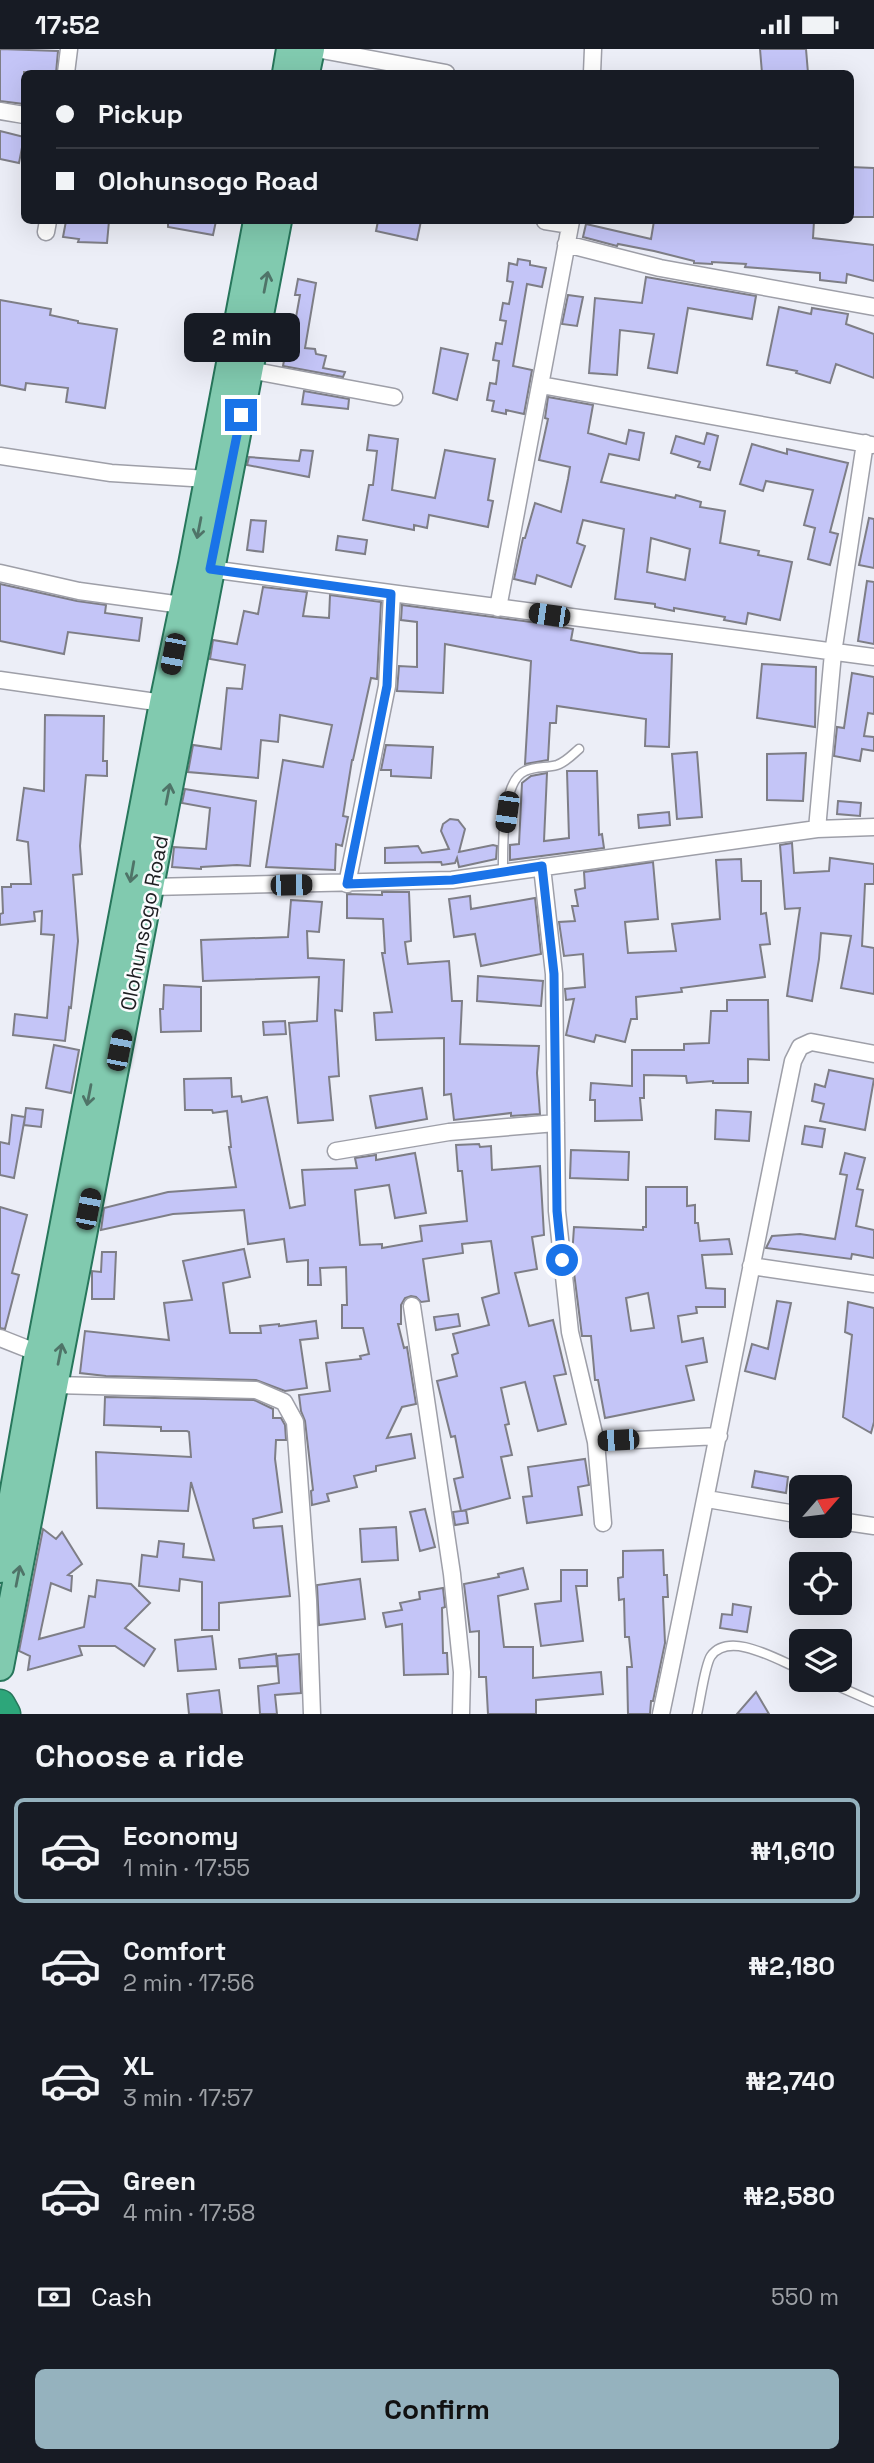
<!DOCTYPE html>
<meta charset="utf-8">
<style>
body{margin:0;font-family:"Space Grotesk",sans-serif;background:#242831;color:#f1f3f6;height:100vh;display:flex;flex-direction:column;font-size:26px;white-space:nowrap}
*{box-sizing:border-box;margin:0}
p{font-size:23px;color:#9ea1a6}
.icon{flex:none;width:38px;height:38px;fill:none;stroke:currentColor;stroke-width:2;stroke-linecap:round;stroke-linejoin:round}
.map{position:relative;height:1665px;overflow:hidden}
.drawer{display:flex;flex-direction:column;background:#171b24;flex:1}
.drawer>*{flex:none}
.hud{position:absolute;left:21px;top:21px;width:833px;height:154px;border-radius:10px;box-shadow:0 7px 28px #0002;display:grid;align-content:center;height:154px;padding:0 35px;background:#171b24}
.needle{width:46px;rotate:62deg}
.tools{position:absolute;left:789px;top:1426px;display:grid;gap:14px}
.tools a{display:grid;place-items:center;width:63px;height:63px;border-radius:10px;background:#171b24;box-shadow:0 7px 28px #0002;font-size:35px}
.end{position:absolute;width:32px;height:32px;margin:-16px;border:9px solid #1a73e8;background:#fff;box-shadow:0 0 0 4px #fff}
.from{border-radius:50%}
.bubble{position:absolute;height:49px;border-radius:10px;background:#171b24;box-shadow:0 7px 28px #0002;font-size:23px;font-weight:700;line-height:49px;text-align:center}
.car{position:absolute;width:21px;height:42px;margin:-21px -10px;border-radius:9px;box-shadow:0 0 5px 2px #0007;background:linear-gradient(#222 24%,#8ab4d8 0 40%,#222 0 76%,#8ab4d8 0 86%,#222 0)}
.hud b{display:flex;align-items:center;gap:24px;height:66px;font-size:26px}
.hud b+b{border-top:2px solid #363941}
.hud i{width:18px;height:18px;background:#f1f3f6}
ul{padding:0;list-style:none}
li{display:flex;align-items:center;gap:21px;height:105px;margin:0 14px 10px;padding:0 21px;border:4px solid transparent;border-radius:10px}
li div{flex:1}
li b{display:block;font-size:26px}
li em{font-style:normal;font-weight:700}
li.selected{border-color:#95b2be}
li>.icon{width:63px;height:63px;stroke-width:1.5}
h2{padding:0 35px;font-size:32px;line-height:84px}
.pay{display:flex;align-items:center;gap:18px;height:77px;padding:0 35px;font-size:26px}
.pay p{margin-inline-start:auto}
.action{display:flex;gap:14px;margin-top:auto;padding:14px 35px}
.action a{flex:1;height:80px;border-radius:10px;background:#95b2be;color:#111;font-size:28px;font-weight:700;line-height:80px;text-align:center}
.status{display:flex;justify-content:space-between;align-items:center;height:49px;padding:0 35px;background:#171b24;direction:ltr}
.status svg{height:19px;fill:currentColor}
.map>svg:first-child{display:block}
</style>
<div class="status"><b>17:52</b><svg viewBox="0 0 49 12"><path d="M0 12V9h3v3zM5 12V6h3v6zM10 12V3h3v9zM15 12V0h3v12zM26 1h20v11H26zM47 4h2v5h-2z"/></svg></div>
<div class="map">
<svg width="874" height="1665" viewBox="0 0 874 1665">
<rect width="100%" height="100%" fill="#eceef7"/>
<path fill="#c4c5f7" stroke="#7e7e86" stroke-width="2" fill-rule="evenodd" d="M0 0 58 2 56 24 24 23V55L0 52Z
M760 0H806L808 24H762Z
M0 82 24 88 19 114 0 110Z
M850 118 874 119V168H850Z
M66 172H109L107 194 78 193 79 190 63 188Z
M168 172H216L213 186 168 178Z
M378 172H421L417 191 376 182Z
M654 172H814L813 189 874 196V232L847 225 846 234 820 231V224L745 218 746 215 712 213V215L694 214V212L654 202 618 195 617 197 583 188 586 175 651 190Z
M518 210 530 212V216L546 219 542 238 527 235 513 317 532 321 524 365 506 361V365L492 362 494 352 487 351 490 334 496 335 499 312 493 311 496 294 502 295 506 272 500 271 503 254 509 255 513 233 507 232 509 214 517 216Z
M646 228 756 247 752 270 688 259 677 324 648 319 654 285 620 281 617 326 589 324 595 249 642 254Z
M298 230 316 234 305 299 315 300 316 305 326 307 323 319 345 323 343 328 283 317 289 284 293 285 300 246H295Z
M568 246 583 248 577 277 562 275Z
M0 251 51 260 50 266 78 272V274L117 280 105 359 66 353 68 339 26 334 25 341 0 336Z
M779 258 811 265 812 259 848 265 846 275 874 285V329L836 315 830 334 796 324 797 322 767 316Z
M441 299 468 305 457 351 433 344Z
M304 342 349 350 348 360 302 355Z
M548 348 593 356 588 384 626 395 629 381 644 384 639 411 609 405 601 433 675 449 676 446 701 453 700 458 725 462 720 494 759 502 758 506 792 513 780 571 748 564 746 575 724 571 725 568 674 559V562L655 558V555L615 550 624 480 583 471 577 494 585 497 571 538 537 526 535 535 514 530 523 489H525L535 454 561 463 568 430 570 418 539 411 548 370 545 369ZM651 489 690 500 685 531 647 523Z
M707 384 718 387 710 421 698 418 700 413 671 404 676 387 704 395Z
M369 386 398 390 392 441 435 449 445 401 495 410 488 451 493 452 488 478 429 466 427 479 414 476V481L363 471 369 436H373L377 402 367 401Z
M752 395 787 405V400L848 414 830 483 838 485 830 516 808 510 815 479 804 476 813 441 766 432 763 442 740 435Z
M301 401 313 402 309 428 247 416 249 408 299 412Z
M869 469 874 470V519L859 516Z
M251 471 266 472 263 503 247 501Z
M338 487 367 491 365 505 336 501Z
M867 532 874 533V595L858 592Z
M0 535 77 552 106 556 105 564 142 569 139 592 68 583 64 605 0 592Z
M263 538 307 543 303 567 329 569 330 546 381 553 377 630 371 629 353 711H352L343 767 348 768 342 797 336 795 335 821 266 818 283 711 323 718 332 676 280 666 278 693 261 691 258 729 188 723 193 696 221 700 227 639 242 640 245 616 210 610 213 591 237 595 244 562 258 565Z
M402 556 539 574 573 580 571 591 640 604 672 605 669 698 645 697 646 670 557 657 556 674H550L548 711 525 715 531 612 445 595 443 644 397 642 399 617 417 618V573L401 571Z
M762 615 816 618 815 678 757 669Z
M852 624 874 628V665L868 664 864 687 874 688V702L862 700 860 712 834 707 837 678 844 679Z
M45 666 104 667 103 712H107V727L86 726 80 797 82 825 73 826 78 892 71 959 69 958 65 992 13 986 15 965 47 969 54 886 41 885 42 862 34 863 35 872 0 876V865L3 864 2 838H11V835H31L28 793 17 791 24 739 44 742Z
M386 696 433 698 431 729 391 727V721H381Z
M697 703 702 768 677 770 672 705Z
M806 704 803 752 767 751V705Z
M567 722H597L599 786 602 785 604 799 510 811V796L519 795 522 734 531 727 547 724 544 792 569 789Z
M185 740 256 752 250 817 237 816 201 818V820L172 818 174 798 206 800 210 759 182 754Z
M838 752 861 754 860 767 837 765Z
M669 763 670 776 639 779 638 766Z
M450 770 458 771 465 780 459 803 493 796 497 797 496 810 459 818 457 809 455 814 442 816 441 813 385 814V799L418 797 422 804 449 800 441 782 443 775Z
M792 794 794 824 829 822 830 809 874 815V835H865L862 897 874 899V945L841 939 851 887 821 884 819 910 812 952 787 947 800 859 785 860 780 796Z
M741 810 742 832H761V865L766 864 770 895 760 896 765 928 681 939 682 943 636 948 637 970H631L625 993 596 986 594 993 566 986 574 950 566 951 565 940 585 938 583 905 564 907 559 873 575 872 572 857H578L575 841 585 839 584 823 653 813 658 870 625 873 628 904 676 902 672 875 720 870 716 811Z
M382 843H409L411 892 405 893 408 915 449 912 452 952H462L460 995 539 997 537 1024 540 1065 511 1067V1064L454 1071 451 1045 444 1046V989L376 991 374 964 392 963 382 904H385L383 870 347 869V845L382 846Z
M470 847 471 860 535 849 541 905 481 917 475 885 454 888 449 850Z
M291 851 322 853 319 883 307 882 308 909 344 911 342 962 335 961 339 1027 329 1028 333 1071 298 1074 289 974 317 972 319 928 203 932 201 891 288 888Z
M478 927 543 932 541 957 477 952Z
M164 936 201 938V982L161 983 160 960H163Z
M727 951H768L769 1011 748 1010V1034H713V1032L687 1034 686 1027 644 1026V1049H640L642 1071 595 1072V1051H590L591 1034 632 1037V1001H684V995L709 994 711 962H727Z
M285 972 286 985 264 986 263 973Z
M54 996 79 1001 71 1044 46 1039Z
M829 1021 874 1030 865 1081 820 1072 824 1055 812 1052 815 1035 825 1038Z
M231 1029 232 1048 241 1047 242 1053 267 1048 290 1159 305 1156 302 1121 357 1119 355 1109 376 1106V1111L415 1104 426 1164 395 1169 389 1136 355 1141 360 1196 382 1195V1199L422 1192 420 1177 467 1172 462 1122H458L456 1096 479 1095 480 1098 491 1097 492 1121 540 1117 544 1186 532 1188 537 1220 515 1224 529 1277 553 1271 566 1325 554 1327 566 1375 538 1382 525 1333 501 1339 509 1375 505 1376 512 1406 501 1408 510 1449 462 1462 466 1461 468 1474 455 1476 453 1463 461 1462 454 1430 463 1428 455 1387 451 1388 437 1332 457 1327 452 1306 458 1304 453 1285 489 1276 482 1249 499 1244 491 1192 462 1195 463 1204 423 1210 429 1252 421 1253 416 1248 411 1247 405 1249 401 1256V1275H398L404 1299 407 1298 416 1355 402 1358 387 1389 411 1385 415 1409 376 1417V1422L354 1427 357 1438 327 1445 329 1452 312 1456 311 1442 313 1441 305 1372 301 1362 299 1346 330 1342 326 1314 361 1310 360 1307 369 1305 363 1279H342V1256H347L346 1218 320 1219 321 1236H308V1211L287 1213 284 1190 248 1195 244 1161 173 1165 101 1181 104 1159 168 1143 236 1138 229 1098H231L227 1062 213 1064 212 1061H185L184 1030Z
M422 1039 427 1070 376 1079 370 1047Z
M26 1059 43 1061 41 1078 24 1076Z
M716 1061 751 1063 749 1092 715 1090Z
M12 1066 25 1068 14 1129 0 1126V1093L9 1095Z
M805 1077 825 1080 822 1098 802 1095Z
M571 1101 629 1103 628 1131 570 1129Z
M845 1104 865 1109 857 1140 863 1141 856 1177 874 1181V1209L852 1205 851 1210 766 1199 772 1187 800 1185 835 1190 847 1126 840 1125Z
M646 1138H687V1157L695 1156V1174H698L700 1192 729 1190 732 1205 702 1206 706 1239 725 1240V1258H696L697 1264 678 1267 682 1293 703 1289 707 1313 686 1317 694 1351 605 1369 598 1331H595L591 1287H582L572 1208 574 1178 643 1181V1178H646ZM648 1244 654 1279 631 1282 626 1249Z
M0 1158 27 1166 12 1224 19 1226 5 1280 0 1279Z
M244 1200 250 1228 223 1234 230 1284H261L260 1277 279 1275V1277L316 1272 318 1289 300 1291 307 1339 285 1342 256 1331 106 1327 80 1324 85 1282 169 1291 164 1254 192 1251 183 1212Z
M102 1203H116L114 1250H92V1222L101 1223Z
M777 1252 791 1254 775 1330 745 1322 752 1295 768 1300Z
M848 1253 874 1259V1373L871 1384 843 1368 852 1286 845 1283Z
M458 1265 460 1277 436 1281 434 1268Z
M105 1348 254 1351 273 1360V1369H281L285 1376 286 1391H276L275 1410 282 1463 253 1470 254 1479 282 1477 290 1547 219 1554V1581H202V1533L180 1530 179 1542 139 1537 142 1506 157 1508 159 1492 184 1495 183 1508 214 1511 191 1433 188 1462 97 1459 96 1403 191 1408 189 1383 187 1382H161V1378L104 1376Z
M585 1410 589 1436 578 1438 582 1466 527 1474 523 1448 532 1447 528 1418Z
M755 1422 788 1428 786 1444 752 1438Z
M425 1460 435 1498 420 1502 410 1463Z
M396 1478 398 1511 362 1513 360 1480Z
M43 1480 56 1490 62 1483 82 1515 68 1526 72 1527 71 1542 51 1534 39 1590 84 1578 89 1547 95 1548 97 1531 131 1535 150 1554 125 1579 155 1600 144 1617 115 1597H79L82 1606 28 1621 30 1607 19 1602Z
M663 1501 664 1526H667L668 1548H663L665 1594 653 1652H651L650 1665H628L627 1618H632L629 1588H625L624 1550 619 1551 618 1529 623 1528V1502Z
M523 1519 528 1540 498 1547 504 1598H533V1629L601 1623 603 1645 536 1651V1665H488L486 1628H479V1582L470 1583 464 1535 499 1528 498 1525Z
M561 1521H587V1537H576L583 1592 541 1597 535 1555 561 1552Z
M360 1530 365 1570 319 1576 317 1536Z
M443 1539 445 1558 442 1559 443 1604H447L448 1625 404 1626 402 1575 386 1578 383 1564 402 1561 400 1554 420 1550 419 1543Z
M733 1555 751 1558 747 1583 720 1579 722 1565 732 1566Z
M212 1587 216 1620 178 1622 175 1591Z
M276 1605 277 1617 240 1619 239 1610Z
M299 1605 301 1644 275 1646 277 1665H260L258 1637 279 1634 277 1607Z
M219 1641 222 1665H189L187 1645Z
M756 1643 769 1665H737Z"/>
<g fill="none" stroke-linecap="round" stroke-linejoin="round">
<defs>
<path id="lane" d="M503 824C503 800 501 732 525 722 535 717 547 719 557 716 566 713 573 705 579 700
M824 1631 874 1653
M697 1665C700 1653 705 1615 711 1607 730 1581 779 1612 802 1621"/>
<path id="street" d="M316 0 446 24
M66 24 69 0
M592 24 593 0
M0 62 24 66
M545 172 570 176
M46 183 48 172
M566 195 660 219 874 258
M249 321 394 348
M541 336 872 396
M0 407 111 424 208 430
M210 520 874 608
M0 524 79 542 182 556
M498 559 571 172
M0 631 163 654
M817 780 833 604 865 394
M542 818 554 925 557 1162 570 1283 596 1393 603 1474
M347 835 387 637 392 545
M151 838 452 831 817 780 874 778
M336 1102 449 1083 556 1074
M751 1217 874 1235
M412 1257 452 1525 462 1623 461 1665
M0 1289 38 1304
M54 1336 256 1341 284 1353 295 1373 308 1551 312 1665
M596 1393 719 1387
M707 1450 802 1466
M840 1472 874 1477
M661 1665C707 1448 748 1230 793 1012L800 998 811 993 874 1005"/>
<path id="primary" d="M286 24 290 0
M306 24 311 0
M0 1520 38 1304 41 1295 163 654 192 515 257 172
M0 1618 278 172"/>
<path id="highway" d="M0 1656 5 1665"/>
</defs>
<use href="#lane" stroke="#9e9fa8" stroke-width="11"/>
<use href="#street" stroke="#9e9fa8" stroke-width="19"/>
<use href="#primary" stroke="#27765b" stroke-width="30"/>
<use href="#highway" stroke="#27765b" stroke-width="33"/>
<use href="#lane" stroke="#fff" stroke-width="8"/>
<use href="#street" stroke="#fff" stroke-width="16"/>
<use href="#primary" stroke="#81caaf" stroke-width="26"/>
<use href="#highway" stroke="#2da67a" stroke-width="30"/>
</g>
<defs><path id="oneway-shaft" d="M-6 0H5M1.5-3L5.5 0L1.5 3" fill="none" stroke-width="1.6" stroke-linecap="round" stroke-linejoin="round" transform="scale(1.75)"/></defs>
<g stroke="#4f7468">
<use href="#oneway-shaft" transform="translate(266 233) rotate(-79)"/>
<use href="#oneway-shaft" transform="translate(199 479) rotate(101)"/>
<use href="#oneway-shaft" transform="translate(168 745) rotate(-79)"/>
<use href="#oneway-shaft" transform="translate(132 823) rotate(100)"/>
<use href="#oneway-shaft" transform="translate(89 1046) rotate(101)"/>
<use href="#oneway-shaft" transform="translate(60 1305) rotate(-79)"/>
<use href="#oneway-shaft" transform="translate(18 1527) rotate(-79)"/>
</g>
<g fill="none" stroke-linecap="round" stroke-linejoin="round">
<path stroke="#1a73e8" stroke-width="9" d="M241 366 210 520 391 545 387 637 347 835 452 831 542 817 554 925 557 1162 562 1211"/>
</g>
<g text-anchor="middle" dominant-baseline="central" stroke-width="5" stroke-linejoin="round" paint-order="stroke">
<g font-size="21" fill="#1d1e21" stroke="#fbfcfe">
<text transform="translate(144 874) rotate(-79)">Olohunsogo Road</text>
</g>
</g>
</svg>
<div class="tools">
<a><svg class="needle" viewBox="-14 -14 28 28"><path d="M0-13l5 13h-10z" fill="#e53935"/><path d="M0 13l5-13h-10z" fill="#9ea1a6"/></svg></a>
<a><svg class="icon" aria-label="locate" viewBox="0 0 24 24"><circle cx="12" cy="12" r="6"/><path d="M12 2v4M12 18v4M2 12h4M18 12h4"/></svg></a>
<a><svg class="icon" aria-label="layers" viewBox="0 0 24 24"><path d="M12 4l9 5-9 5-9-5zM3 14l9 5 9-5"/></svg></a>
</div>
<i class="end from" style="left:562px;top:1211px"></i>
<i class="end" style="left:241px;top:366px"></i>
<div class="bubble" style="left:184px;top:264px;width:116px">2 min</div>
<i class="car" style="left:549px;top:566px;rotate:278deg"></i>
<i class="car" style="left:173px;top:605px;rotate:191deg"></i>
<i class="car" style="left:507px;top:763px;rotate:188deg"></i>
<i class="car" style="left:291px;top:836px;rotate:89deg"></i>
<i class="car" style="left:119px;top:1001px;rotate:11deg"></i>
<i class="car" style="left:88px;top:1160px;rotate:11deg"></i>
<i class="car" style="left:618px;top:1391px;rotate:267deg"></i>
<div class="hud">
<b><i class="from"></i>Pickup</b>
<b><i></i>Olohunsogo Road</b>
</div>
</div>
<section class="drawer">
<h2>Choose a ride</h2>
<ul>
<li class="selected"><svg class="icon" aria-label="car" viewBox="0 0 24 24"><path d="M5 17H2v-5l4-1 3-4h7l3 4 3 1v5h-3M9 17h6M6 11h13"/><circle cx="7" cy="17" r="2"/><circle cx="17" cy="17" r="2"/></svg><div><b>Economy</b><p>1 min · 17:55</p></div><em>₦1,610</em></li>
<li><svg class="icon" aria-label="car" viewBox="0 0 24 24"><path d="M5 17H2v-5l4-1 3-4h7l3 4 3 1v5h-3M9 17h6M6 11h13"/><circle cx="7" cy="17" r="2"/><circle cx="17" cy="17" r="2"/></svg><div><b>Comfort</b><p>2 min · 17:56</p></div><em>₦2,180</em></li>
<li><svg class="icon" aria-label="car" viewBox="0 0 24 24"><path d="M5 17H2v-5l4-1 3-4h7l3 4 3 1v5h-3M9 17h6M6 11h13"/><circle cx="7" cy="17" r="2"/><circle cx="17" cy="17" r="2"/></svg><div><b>XL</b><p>3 min · 17:57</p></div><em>₦2,740</em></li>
<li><svg class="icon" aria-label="car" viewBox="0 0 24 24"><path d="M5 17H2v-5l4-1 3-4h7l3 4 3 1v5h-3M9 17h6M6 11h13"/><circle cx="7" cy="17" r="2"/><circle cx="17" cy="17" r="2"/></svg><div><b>Green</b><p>4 min · 17:58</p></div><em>₦2,580</em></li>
</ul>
<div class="pay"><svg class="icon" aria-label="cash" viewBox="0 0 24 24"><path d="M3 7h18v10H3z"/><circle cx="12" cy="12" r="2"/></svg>Cash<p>550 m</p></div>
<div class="action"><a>Confirm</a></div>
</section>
